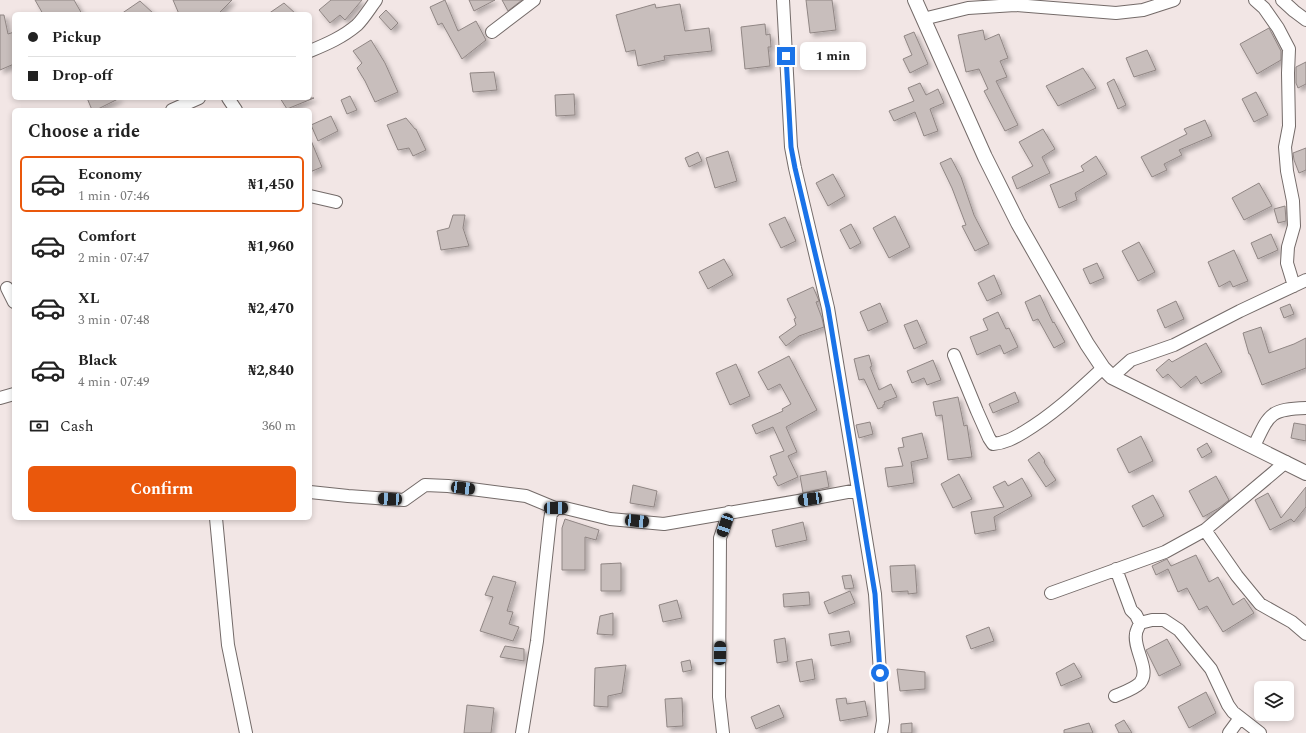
<!DOCTYPE html>
<meta charset="utf-8">
<style>
body{margin:0;font-family:Spectral,serif;background:#f2f2f2;color:#222;height:100vh;display:flex;flex-direction:column;font-size:15px;white-space:nowrap}
*{box-sizing:border-box;margin:0}
p{font-size:13px;color:#767676}
.icon{flex:none;width:22px;height:22px;fill:none;stroke:currentColor;stroke-width:2;stroke-linecap:round;stroke-linejoin:round}
.map{position:relative;flex:1;overflow:hidden}
.side{position:absolute;left:12px;top:108px;width:300px;height:412px;display:flex;flex-direction:column;background:#fff;border-radius:6px;box-shadow:0 2px 6px #0003}
.side>*{flex:none}
.guide{position:absolute;left:12px;top:12px;width:300px;height:88px;border-radius:6px;box-shadow:0 2px 6px #0003;display:grid;align-content:center;height:88px;padding:0 16px;background:#fff}
.controls{position:absolute;left:1254px;top:681px;display:grid;gap:8px}
.controls a{display:grid;place-items:center;width:40px;height:40px;border-radius:6px;background:#fff;box-shadow:0 2px 6px #0003;font-size:20px}
.end{position:absolute;width:18px;height:18px;margin:-9px;border:5px solid #1a73e8;background:#fff;box-shadow:0 0 0 2px #fff}
.from{border-radius:50%}
.bubble{position:absolute;height:28px;border-radius:6px;background:#fff;box-shadow:0 2px 6px #0003;font-size:13px;font-weight:700;line-height:28px;text-align:center}
.car{position:absolute;width:12px;height:24px;margin:-12px -6px;border-radius:5px;box-shadow:0 0 3px 1px #0007;background:linear-gradient(#222 24%,#8ab4d8 0 40%,#222 0 76%,#8ab4d8 0 86%,#222 0)}
.guide b{display:flex;align-items:center;gap:14px;height:38px;font-size:15px}
.guide b+b{border-top:1px solid #e0e0e0}
.guide i{width:10px;height:10px;background:#222}
ul{padding:0;list-style:none}
li{display:flex;align-items:center;gap:12px;height:56px;margin:0 8px 6px;padding:0 8px;border:2px solid transparent;border-radius:6px}
li div{flex:1}
li b{display:block;font-size:15px}
li em{font-style:normal;font-weight:700}
li.current{border-color:#ea580c}
li>.icon{width:36px;height:36px;stroke-width:1.5}
h2{padding:0 16px;font-size:18px;line-height:48px}
.pay{display:flex;align-items:center;gap:10px;height:44px;padding:0 16px;font-size:15px}
.pay p{margin-inline-start:auto}
.button{display:flex;gap:8px;margin-top:auto;padding:8px 16px}
.button a{flex:1;height:46px;border-radius:6px;background:#ea580c;color:#fff;font-size:16px;font-weight:700;line-height:46px;text-align:center}
.map>svg:first-child{display:block}
</style>
<div class="map">
<svg width="1306" height="733" viewBox="0 0 1306 733">
<defs>
<filter id="shadow"><feDropShadow dx="3.5" dy="3.5" stdDeviation="2" flood-color="#0004"/></filter>
</defs>
<rect width="100%" height="100%" fill="#f2e6e5"/>
<path fill="#c8bebc" stroke="#908684" filter="url(#shadow)" d="M35 0H74L82 14H43Z
M173 0H232L218 14H179Z
M331 0H362L345 20 340 15 330 23 319 10Z
M445 0 458 31 476 21 486 40 462 59 442 23 438 25 430 7Z
M469 0H495L474 11Z
M502 0H522L508 11Z
M806 0H832L836 30 810 33Z
M140 1 154 14H121Z
M284 3 296 14H268Z
M655 4 656 8 680 4 685 31 709 28 712 51 664 56 665 60 638 66 635 50 626 52 616 15Z
M386 10 398 23 391 30 379 17Z
M0 15H4L8 34 14 32V64L0 70Z
M765 24 766 35 770 34 771 47H768L770 66 745 69 741 27Z
M1269 28 1281 51V60L1257 74 1240 44Z
M983 30 985 40 999 34 1008 58 1000 61 1007 77 996 81 1018 125 1005 131 984 91 988 89 979 69 966 72 958 35Z
M914 32 928 64 910 73 903 59 912 55 904 36Z
M371 40 385 63 398 92 375 102 365 81 357 68 362 63 353 51Z
M1147 50 1156 70 1134 77 1126 58Z
M1306 62V84L1298 88 1296 83V67Z
M1083 68 1096 88 1058 106 1046 86Z
M494 72 497 90 473 92 470 73Z
M1114 79 1126 105 1118 109 1107 83Z
M920 83 926 95 938 89 944 103 930 109 938 131 924 136 915 112 894 121 889 111 914 101 908 88Z
M1256 92 1268 115 1254 122 1242 99Z
M574 94 575 115 556 116 555 95Z
M350 96 357 110 347 114 341 100Z
M87 98H120L96 110H92Z
M280 98H314L287 109Z
M331 116 338 131 318 141 311 125Z
M406 118 415 129H416L426 150 413 156 409 148 398 150 387 125Z
M1205 120 1212 136 1179 150 1182 155 1164 164 1167 170 1152 177 1141 157 1187 134 1184 129Z
M1043 129 1055 149 1042 157 1050 173 1017 189 1012 177 1033 166 1019 142Z
M310 138 322 167 310 172Z
M1306 148V170L1299 173 1294 160 1293 153Z
M728 151 737 181 715 188 706 158Z
M698 152 702 161 689 167 685 158Z
M1096 156 1107 174 1075 193 1077 200 1059 208 1050 185 1084 171 1081 166Z
M951 158 961 177 974 215 989 244 975 251 962 226 966 225 952 188 940 163Z
M833 174 845 196 828 206 816 183Z
M1259 183 1272 206 1244 220 1232 198Z
M1285 206 1286 221 1278 223 1274 209Z
M453 215H465L463 228 469 246 441 250 437 231 449 228Z
M895 216 910 247 889 258 873 228Z
M785 217 796 241 781 248 769 224Z
M851 224 861 243 850 249 840 230Z
M1271 234 1278 250 1258 259 1251 243Z
M1139 242 1155 272 1138 281 1122 251Z
M1234 250 1248 281 1233 287 1230 281 1219 287 1208 262Z
M724 259 733 275 708 289 699 272Z
M1097 263 1104 278 1090 284 1083 269Z
M994 275 1002 294 987 301 978 283Z
M813 287 817 296 819 301 816 302 822 318 824 327 799 336 786 346 779 337 796 325 794 319 796 318 787 299Z
M1040 295 1053 323 1054 322 1065 342 1054 348 1038 319 1033 321 1025 302Z
M1176 301 1184 319 1165 328 1157 310Z
M880 303 888 322 868 331 860 312Z
M1290 304 1294 314 1284 318 1280 308Z
M998 312 1006 329 1009 328 1018 347 1004 354 1000 345 977 355 970 337 988 330 983 319Z
M917 320 927 343 914 349 904 325Z
M1261 327 1269 353 1294 344 1306 338V368L1262 385 1250 354H1249L1243 333Z
M1206 343 1222 372 1201 384 1196 376 1181 388 1168 374 1163 378 1156 370 1169 359 1172 362Z
M869 355 872 366 870 367 879 390 891 384 897 397 884 402 885 404 883 405V407L878 409 864 379 859 380 854 359Z
M789 356 817 410 786 427 797 452 788 456 798 477 778 486 773 477 777 475 770 456 784 451 773 427 756 434 752 425 783 411 782 409 791 404 780 384 768 390 758 372Z
M933 360 941 380 927 385 924 378 912 383 907 371Z
M736 364 750 396 730 405 716 373Z
M1015 392 1019 402 993 413 989 404Z
M958 397 964 426 967 425 972 457 948 460 942 415 936 416 933 402Z
M870 422 873 434 859 438 856 425Z
M1294 423 1306 425V441L1291 438Z
M922 433 928 458 911 462 914 483 888 487 885 468 903 466 898 448 904 447 902 438Z
M1141 436 1153 461 1129 473 1117 449Z
M1207 443 1212 452 1202 458 1197 449Z
M1039 452 1045 461 1044 462 1056 480 1046 487 1028 460Z
M826 471 829 487 803 493 800 476Z
M959 474 972 499 953 508 941 484Z
M1216 476 1229 500 1219 508 1203 517 1189 491Z
M1022 478 1032 496 994 517 996 530 975 534 971 512 1004 507 993 487 1005 481 1008 486Z
M633 485 657 491 654 507 630 503Z
M1306 487V507L1294 522 1291 519 1270 530 1255 500 1268 493 1281 518Z
M1153 495 1164 516 1143 527 1132 506Z
M565 519 599 530 596 540 585 537V570H562V528Z
M803 522 807 540 776 547 772 530Z
M1196 555 1209 582 1218 577 1233 605 1244 598 1254 613 1223 632 1207 606 1199 610 1187 588 1178 592 1168 569 1156 575 1152 566 1167 559 1171 566Z
M621 563V591H601V564Z
M915 565 917 593 908 594V591L892 592 890 566Z
M851 575 854 588 845 589 842 576Z
M493 576 516 582 507 611 513 612 509 624 519 627 513 641 480 631 493 597 485 595Z
M850 591 855 603 829 614 824 602Z
M809 592 810 605 784 607 783 594Z
M677 600 682 618 663 622 659 605Z
M613 613V635L597 634 600 616Z
M989 627 994 641 971 649 966 636Z
M849 631 851 642 831 646 829 634Z
M785 638 788 661 777 663 774 640Z
M1167 639 1181 665 1159 676 1146 650Z
M505 646 524 649V661L500 657Z
M812 659 815 679 800 682 796 662Z
M690 660 692 670 683 672 681 662Z
M1074 663 1082 677 1061 686 1056 673Z
M626 665 622 693 608 696V707L594 706 595 668Z
M897 669 925 672V689L900 691Z
M1206 692 1216 713 1189 728 1178 707Z
M682 698 683 726 667 727 665 699Z
M846 698 847 704 865 701 868 716 840 721 836 699Z
M467 705 494 708 491 733H464Z
M779 705 784 717 756 729 751 717Z
M1124 720 1132 733H1119L1115 725Z
M912 723V733H901V724Z
M1089 723 1093 733H1064V730Z"/>
<g fill="none" stroke-linecap="round" stroke-linejoin="round">
<defs>
<path id="minor" d="M783 0 791 147 795 168 828 308 858 490
M1255 0 1264 8 1278 28 1289 49 1288 73 1289 126 1285 147 1287 171 1293 201 1294 226 1288 247 1287 263 1294 286
M1282 0 1294 11 1306 20
M923 19 968 8 1015 5 1116 13 1143 10 1174 0
M492 32 534 0
M310 51C327 44 343 37 357 25 364 18 370 8 376 0
M228 98 236 110
M172 110 199 98
M310 196 336 202
M7 288 14 302
M954 355 977 411 989 438 993 444C1005 443 1014 438 1024 432 1054 414 1077 392 1103 368
M1112 377 1131 360 1174 345 1240 311 1306 280
M0 398 14 394
M1254 446C1269 415 1269 409 1306 408
M310 492 348 496 404 500 425 485 448 486 526 496 555 508
M216 518 228 645 246 733
M1205 530 1237 576 1260 604 1292 622 1306 634
M1116 569 1131 610 1136 615 1140 623 1152 620H1164L1179 630 1211 669 1228 705 1233 712 1260 733
M1051 593 1165 552 1205 530 1286 462
M1115 696C1122 693 1134 689 1140 683 1151 670 1133 649 1136 634 1136 631 1139 626 1140 623
M522 733 537 641 550 520 551 514 556 508H565L610 519 664 524 810 499 858 490 875 594 883 721 881 733
M723 733 719 697 720 538 729 512
M1229 733 1240 718"/>
<path id="tertiary" d="M915 0 985 157 1018 223 1087 344 1103 368 1112 377 1306 473"/>
</defs>
<use href="#minor" stroke="#746b69" stroke-width="14"/>
<use href="#tertiary" stroke="#746b69" stroke-width="16"/>
<use href="#minor" stroke="#fff" stroke-width="12"/>
<use href="#tertiary" stroke="#fff" stroke-width="14"/>
</g>
<g fill="none" stroke-linecap="round" stroke-linejoin="round">
<path stroke="#1a73e8" stroke-width="5" d="M786 56 791 147 795 168 828 308 875 594 880 673"/>
</g>
</svg>
<div class="controls">
<a><svg class="icon" aria-label="layers" viewBox="0 0 24 24"><path d="M12 4l9 5-9 5-9-5zM3 14l9 5 9-5"/></svg></a>
</div>
<i class="end from" style="left:880px;top:673px"></i>
<i class="end" style="left:786px;top:56px"></i>
<div class="bubble" style="left:800px;top:42px;width:66px">1 min</div>
<i class="car" style="left:463px;top:488px;rotate:97deg"></i>
<i class="car" style="left:390px;top:499px;rotate:273deg"></i>
<i class="car" style="left:810px;top:499px;rotate:262deg"></i>
<i class="car" style="left:556px;top:508px;rotate:89deg"></i>
<i class="car" style="left:637px;top:521px;rotate:96deg"></i>
<i class="car" style="left:725px;top:525px;rotate:199deg"></i>
<i class="car" style="left:720px;top:653px;rotate:1deg"></i>
<div class="guide">
<b><i class="from"></i>Pickup</b>
<b><i></i>Drop-off</b>
</div>
<section class="side">
<h2>Choose a ride</h2>
<ul>
<li class="current"><svg class="icon" aria-label="car" viewBox="0 0 24 24"><path d="M5 17H2v-5l4-1 3-4h7l3 4 3 1v5h-3M9 17h6M6 11h13"/><circle cx="7" cy="17" r="2"/><circle cx="17" cy="17" r="2"/></svg><div><b>Economy</b><p>1 min · 07:46</p></div><em>₦1,450</em></li>
<li><svg class="icon" aria-label="car" viewBox="0 0 24 24"><path d="M5 17H2v-5l4-1 3-4h7l3 4 3 1v5h-3M9 17h6M6 11h13"/><circle cx="7" cy="17" r="2"/><circle cx="17" cy="17" r="2"/></svg><div><b>Comfort</b><p>2 min · 07:47</p></div><em>₦1,960</em></li>
<li><svg class="icon" aria-label="car" viewBox="0 0 24 24"><path d="M5 17H2v-5l4-1 3-4h7l3 4 3 1v5h-3M9 17h6M6 11h13"/><circle cx="7" cy="17" r="2"/><circle cx="17" cy="17" r="2"/></svg><div><b>XL</b><p>3 min · 07:48</p></div><em>₦2,470</em></li>
<li><svg class="icon" aria-label="car" viewBox="0 0 24 24"><path d="M5 17H2v-5l4-1 3-4h7l3 4 3 1v5h-3M9 17h6M6 11h13"/><circle cx="7" cy="17" r="2"/><circle cx="17" cy="17" r="2"/></svg><div><b>Black</b><p>4 min · 07:49</p></div><em>₦2,840</em></li>
</ul>
<div class="pay"><svg class="icon" aria-label="cash" viewBox="0 0 24 24"><path d="M3 7h18v10H3z"/><circle cx="12" cy="12" r="2"/></svg>Cash<p>360 m</p></div>
<div class="button"><a>Confirm</a></div>
</section>
</div>
